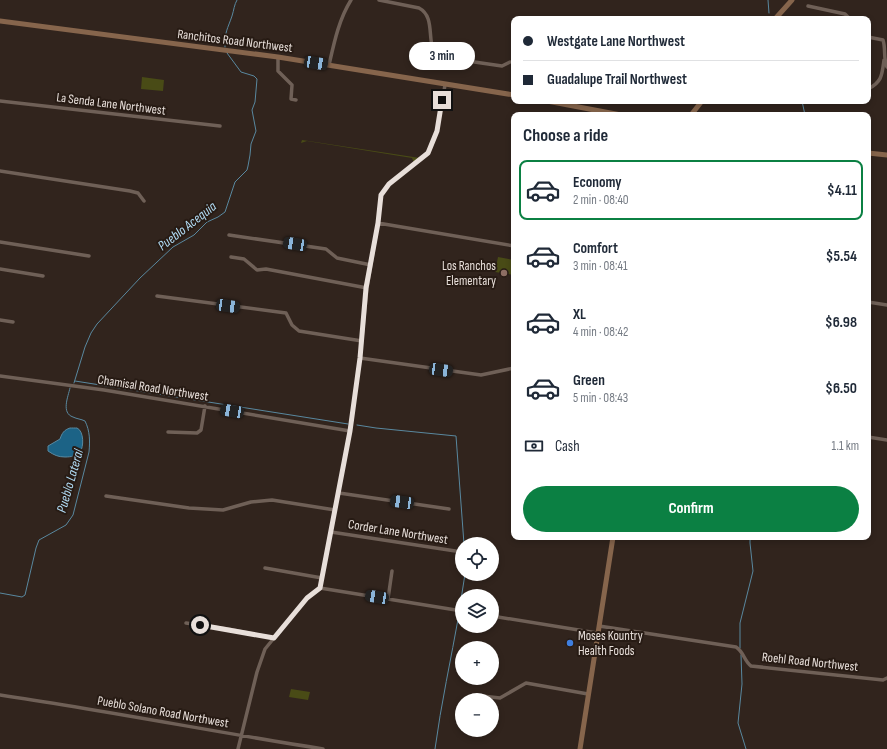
<!DOCTYPE html>
<meta charset="utf-8">
<style>
body{margin:0;font-family:"Sofia Sans Condensed",sans-serif;background:#f6f6f7;color:#1f2937;height:100vh;display:flex;flex-direction:column;font-size:15px;white-space:nowrap}
*{box-sizing:border-box;margin:0}
p{font-size:13px;color:#747a83}
.icon{flex:none;width:22px;height:22px;fill:none;stroke:currentColor;stroke-width:2;stroke-linecap:round;stroke-linejoin:round}
.map{position:relative;flex:1;overflow:hidden}
.sheet{position:absolute;left:511px;top:112px;width:360px;height:428px;display:flex;flex-direction:column;background:#fff;border-radius:8px;box-shadow:0 2px 6px #0003}
.sheet>*{flex:none}
.top-card{position:absolute;left:511px;top:16px;width:360px;height:88px;border-radius:8px;box-shadow:0 2px 6px #0003;display:grid;align-content:center;height:88px;padding:0 12px;background:#fff}
.tools{position:absolute;left:455px;top:537px;display:grid;gap:8px}
.tools a{display:grid;place-items:center;width:44px;height:44px;border-radius:50%;background:#fff;box-shadow:0 2px 6px #0003;font-size:20px}
.end{position:absolute;width:18px;height:18px;margin:-9px;border:5px solid #e8dfda;background:#111;box-shadow:0 0 0 2px #111}
.from{border-radius:50%}
.bubble{position:absolute;height:28px;border-radius:14px;background:#fff;box-shadow:0 2px 6px #0003;font-size:13px;font-weight:700;line-height:28px;text-align:center}
.car{position:absolute;width:12px;height:24px;margin:-12px -6px;border-radius:5px;box-shadow:0 0 3px 1px #0007;background:linear-gradient(#222 24%,#8ab4d8 0 40%,#222 0 76%,#8ab4d8 0 86%,#222 0)}
.top-card b{display:flex;align-items:center;gap:14px;height:38px;font-size:15px}
.top-card b+b{border-top:1px solid #e0e1e3}
.top-card i{width:10px;height:10px;background:#1f2937}
ul{padding:0;list-style:none}
li{display:flex;align-items:center;gap:12px;height:60px;margin:0 8px 6px;padding:0 4px;border:2px solid transparent;border-radius:8px}
li div{flex:1}
li b{display:block;font-size:15px}
li em{font-style:normal;font-weight:700}
li.on{border-color:#0b8043}
li>.icon{width:36px;height:36px;stroke-width:1.5}
h2{padding:0 12px;font-size:18px;line-height:48px}
.pay{display:flex;align-items:center;gap:10px;height:44px;padding:0 12px;font-size:15px}
.pay p{margin-inline-start:auto}
.cta{display:flex;gap:8px;margin-top:auto;padding:8px 12px}
.cta a{flex:1;height:46px;border-radius:24px;background:#0b8043;color:#fff;font-size:16px;font-weight:700;line-height:46px;text-align:center}
.map>svg:first-child{display:block}
</style>
<div class="map">
<svg width="887" height="749" viewBox="0 0 887 749">
<rect width="100%" height="100%" fill="#31241d"/>
<path fill="#494b16" d="M142 77 164 80 163 91 141 89Z
M302 140 420 158 414 163 412 158 307 141 301 143Z
M498 257 514 260V275L495 272Z
M291 689 310 692 308 700 289 697Z"/>
<path fill="#1c6386" stroke="#59889f" d="M70 428C71 428 76 428 77 428 84 431 84 447 80 452 76 456 71 457 65 457 58 457 54 455 48 451V446L60 439C62 433 64 430 70 428Z"/>
<g fill="none" stroke-linecap="round" stroke-linejoin="round">
<path stroke="#59889f" stroke-width="1" d="M768 0 769 13
M225 47C224 33 228 28 232 16 234 10 234 5 237 0
M802 101 805 115
M75 381 348 424
M74 383 85 347 91 333 97 324 140 278 173 247 194 235 207 222 218 217 225 212 235 182 247 170 248 166 250 155 251 144 256 131 252 110 255 102 257 79 254 76 241 72 227 53
M357 425 376 428 456 436 464 544
M0 593 22 597 25 595 36 548 39 540 66 525 73 515 89 452C90 441 90 431 85 421 81 419 77 419 73 417 61 413 68 397 70 388
M460 606 465 574
M740 648V623L753 571 750 543V540L754 537
M741 655 742 684 738 723 746 749
M435 749C441 704 451 659 459 614"/>
<path stroke="#6f6057" stroke-width="3.5" d="M379 0 419 8C434 16 428 35 433 50L440 57 502 66 510 62
M808 6 845 14 850 19
M868 37 883 40C886 49 883 58 887 67
M278 57V71L292 85 291 99 296 100
M329 65C334 43 339 19 351 0
M868 89C882 82 882 75 884 60
M0 101 220 126
M0 171 130 191 138 193 144 201
M378 223 514 246
M229 235 326 249 337 258 371 265
M0 242 89 256
M231 257 244 259 257 270 266 269 367 288
M0 269 43 276
M157 296 286 313 292 325 299 331 362 341
M868 302 887 305
M0 320 13 322
M360 358 481 375 514 368
M0 376 104 390 350 431
M168 432 197 433 201 430 205 406
M868 437 887 440
M339 493 449 509
M106 496 189 508 223 510 251 502 272 500 335 510
M331 532 462 552
M265 568 322 578
M320 588 462 611
M388 599 392 571
M492 616 597 633
M186 623 228 629 274 638
M599 626 736 647C744 652 744 661 751 666L883 680 887 678
M0 695C108 711 215 732 323 749
M473 695 500 698 526 683 588 694
M238 749 257 672 265 649 307 598 320 588 350 431 360 358 367 288 378 223 381 195 389 184 428 153 437 131 445 85"/>
<path stroke="#86654c" stroke-width="5" d="M775 19 792 0
M0 21 278 57 514 95
M547 101 621 115
M691 115 702 101
M868 153 887 155
M580 749 613 537"/>
</g>
<g fill="none" stroke-linecap="round" stroke-linejoin="round">
<path stroke="#e8dfda" stroke-width="5" d="M200 625 274 638 307 598 320 588 350 431 360 358 366 288 378 223 381 195 389 184 428 153 437 131 442 100"/>
</g>
<circle fill="#8d6e63" stroke="#271b14" stroke-width="1.5" cx="504" cy="273" r="4"/>
<circle fill="#3f7fe0" stroke="#271b14" stroke-width="1.5" cx="570" cy="643" r="4"/>
<g text-anchor="middle" dominant-baseline="central" stroke-width="4" stroke-linejoin="round" paint-order="stroke">
<g font-size="13" fill="#e8dfda" stroke="#271b14">
<text transform="translate(235 41) rotate(7)">Ranchitos Road Northwest</text>
<text transform="translate(111 104) rotate(7)">La Senda Lane Northwest</text>
<text transform="translate(153 388) rotate(9)">Chamisal Road Northwest</text>
<text transform="translate(398 532) rotate(9)">Corder Lane Northwest</text>
<text transform="translate(810 662) rotate(6)">Roehl Road Northwest</text>
<text transform="translate(163 712) rotate(10)">Pueblo Solano Road Northwest</text>
</g>
<g font-size="13" fill="#e8dfda" stroke="#271b14" text-anchor="end">
<text x="496" y="266">Los Ranchos<tspan x="496" dy="15">Elementary</tspan></text>
<text x="578" y="636" text-anchor="start">Moses Kountry<tspan x="578" dy="15">Health Foods</tspan></text>
</g>
<g font-size="14" font-style="italic" fill="#b2dcf5" stroke="#271b14">
<text transform="translate(187 226) rotate(-38)">Pueblo Acequia</text>
<text transform="translate(70 481) rotate(-74)">Pueblo Lateral</text>
</g>
</g>
</svg>
<div class="tools">
<a><svg class="icon" aria-label="locate" viewBox="0 0 24 24"><circle cx="12" cy="12" r="6"/><path d="M12 2v4M12 18v4M2 12h4M18 12h4"/></svg></a>
<a><svg class="icon" aria-label="layers" viewBox="0 0 24 24"><path d="M12 4l9 5-9 5-9-5zM3 14l9 5 9-5"/></svg></a>
<a>+</a>
<a>−</a>
</div>
<i class="end from" style="left:200px;top:625px"></i>
<i class="end" style="left:442px;top:100px"></i>
<div class="bubble" style="left:409px;top:42px;width:66px">3 min</div>
<i class="car" style="left:316px;top:63px;rotate:99deg"></i>
<i class="car" style="left:295px;top:244px;rotate:279deg"></i>
<i class="car" style="left:228px;top:306px;rotate:98deg"></i>
<i class="car" style="left:441px;top:370px;rotate:98deg"></i>
<i class="car" style="left:232px;top:411px;rotate:280deg"></i>
<i class="car" style="left:402px;top:502px;rotate:278deg"></i>
<i class="car" style="left:377px;top:597px;rotate:279deg"></i>
<div class="top-card">
<b><i class="from"></i>Westgate Lane Northwest</b>
<b><i></i>Guadalupe Trail Northwest</b>
</div>
<section class="sheet">
<h2>Choose a ride</h2>
<ul>
<li class="on"><svg class="icon" aria-label="car" viewBox="0 0 24 24"><path d="M5 17H2v-5l4-1 3-4h7l3 4 3 1v5h-3M9 17h6M6 11h13"/><circle cx="7" cy="17" r="2"/><circle cx="17" cy="17" r="2"/></svg><div><b>Economy</b><p>2 min · 08:40</p></div><em>$4.11</em></li>
<li><svg class="icon" aria-label="car" viewBox="0 0 24 24"><path d="M5 17H2v-5l4-1 3-4h7l3 4 3 1v5h-3M9 17h6M6 11h13"/><circle cx="7" cy="17" r="2"/><circle cx="17" cy="17" r="2"/></svg><div><b>Comfort</b><p>3 min · 08:41</p></div><em>$5.54</em></li>
<li><svg class="icon" aria-label="car" viewBox="0 0 24 24"><path d="M5 17H2v-5l4-1 3-4h7l3 4 3 1v5h-3M9 17h6M6 11h13"/><circle cx="7" cy="17" r="2"/><circle cx="17" cy="17" r="2"/></svg><div><b>XL</b><p>4 min · 08:42</p></div><em>$6.98</em></li>
<li><svg class="icon" aria-label="car" viewBox="0 0 24 24"><path d="M5 17H2v-5l4-1 3-4h7l3 4 3 1v5h-3M9 17h6M6 11h13"/><circle cx="7" cy="17" r="2"/><circle cx="17" cy="17" r="2"/></svg><div><b>Green</b><p>5 min · 08:43</p></div><em>$6.50</em></li>
</ul>
<div class="pay"><svg class="icon" aria-label="cash" viewBox="0 0 24 24"><path d="M3 7h18v10H3z"/><circle cx="12" cy="12" r="2"/></svg>Cash<p>1.1 km</p></div>
<div class="cta"><a>Confirm</a></div>
</section>
</div>
